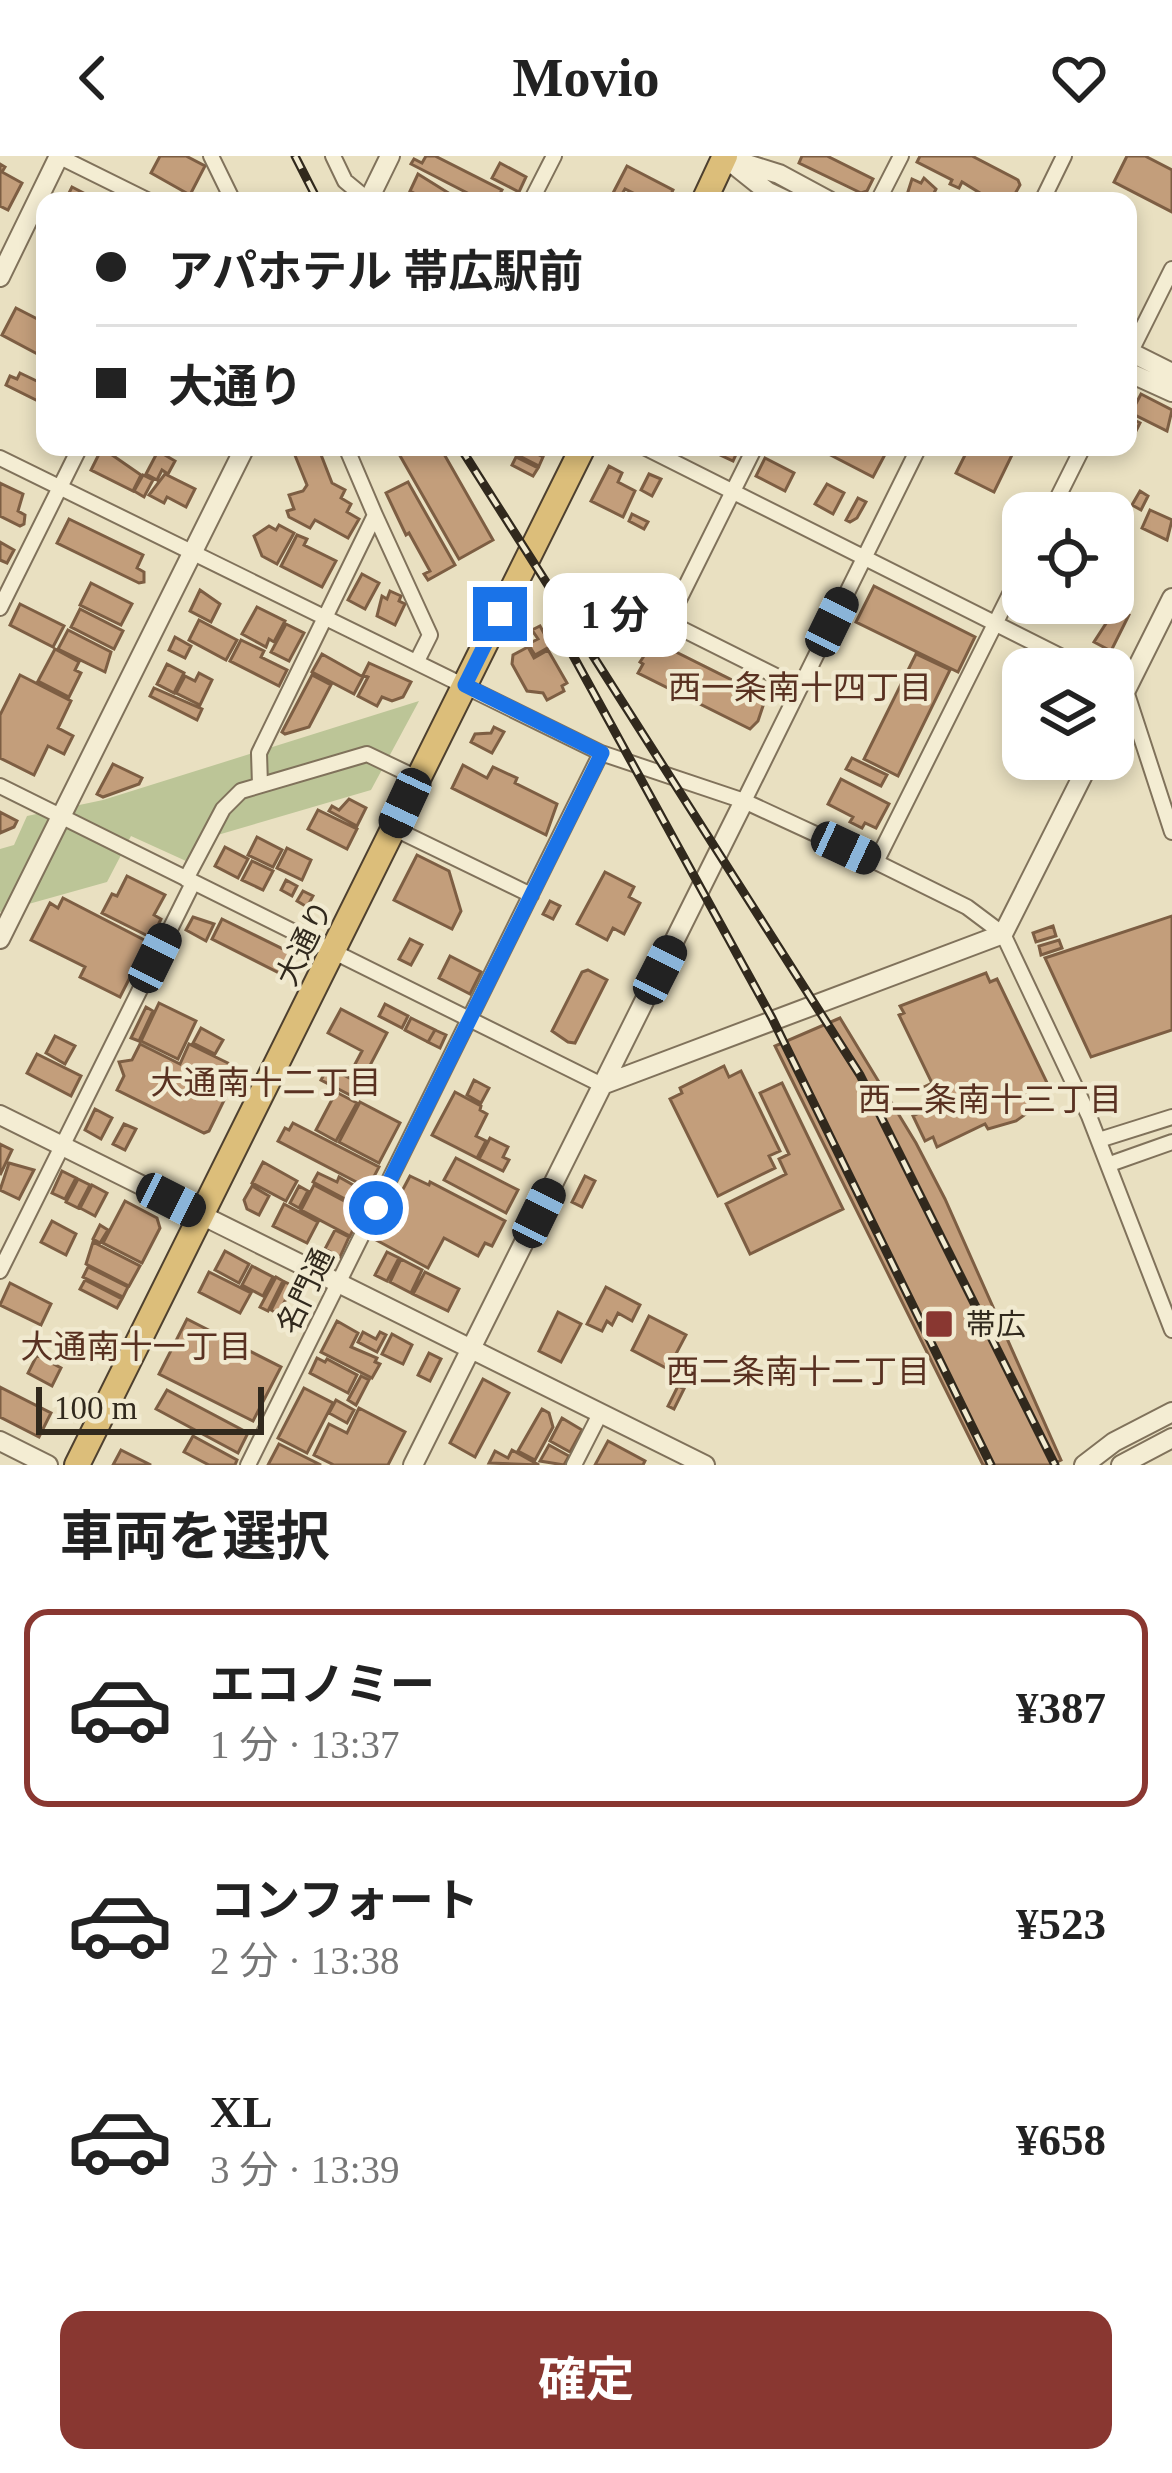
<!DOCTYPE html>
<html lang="ja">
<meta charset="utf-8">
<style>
body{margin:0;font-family:"Times New Roman","Noto Sans JP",serif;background:#f6f6f6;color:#222;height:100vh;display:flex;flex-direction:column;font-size:45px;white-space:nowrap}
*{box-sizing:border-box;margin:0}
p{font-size:39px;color:#767676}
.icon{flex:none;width:66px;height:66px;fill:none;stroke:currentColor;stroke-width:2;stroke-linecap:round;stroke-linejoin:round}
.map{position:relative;height:1309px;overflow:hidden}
.drawer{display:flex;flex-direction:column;background:#fff;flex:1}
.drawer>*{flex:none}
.banner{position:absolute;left:36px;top:36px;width:1101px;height:264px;border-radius:24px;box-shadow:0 6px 18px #0003;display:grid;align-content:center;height:264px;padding:0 60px;background:#fff}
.buttons{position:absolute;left:1002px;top:336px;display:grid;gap:24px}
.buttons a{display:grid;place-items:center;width:132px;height:132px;border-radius:24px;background:#fff;box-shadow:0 6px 18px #0003;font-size:60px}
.scale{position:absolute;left:36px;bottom:30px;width:228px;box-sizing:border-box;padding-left:12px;border:6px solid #31291d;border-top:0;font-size:33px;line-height:42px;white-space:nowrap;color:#31291d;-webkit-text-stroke:9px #f1ead0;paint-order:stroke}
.end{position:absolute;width:54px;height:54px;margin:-27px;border:15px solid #1a73e8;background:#fff;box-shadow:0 0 0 6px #fff}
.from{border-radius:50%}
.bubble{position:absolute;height:84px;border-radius:24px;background:#fff;box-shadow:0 6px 18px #0003;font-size:39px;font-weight:700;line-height:84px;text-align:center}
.car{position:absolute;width:36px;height:72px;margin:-36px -18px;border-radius:15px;box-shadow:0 0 9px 3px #0007;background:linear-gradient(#222 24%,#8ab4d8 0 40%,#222 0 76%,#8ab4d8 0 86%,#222 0)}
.banner b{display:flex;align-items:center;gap:42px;height:114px;font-size:45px}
.banner b+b{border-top:3px solid #e0e0e0}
.banner i{width:30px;height:30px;background:#222}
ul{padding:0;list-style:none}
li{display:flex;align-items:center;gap:36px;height:198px;margin:0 24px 18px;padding:0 36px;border:6px solid transparent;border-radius:24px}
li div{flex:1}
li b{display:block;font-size:45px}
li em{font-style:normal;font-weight:700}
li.selected{border-color:#893731}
li>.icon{width:108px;height:108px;stroke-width:1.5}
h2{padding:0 60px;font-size:54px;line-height:144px}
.button{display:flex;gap:24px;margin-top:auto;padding:24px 60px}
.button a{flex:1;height:138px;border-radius:24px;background:#893731;color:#fff;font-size:48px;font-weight:700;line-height:138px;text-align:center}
header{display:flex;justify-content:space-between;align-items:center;height:156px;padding:0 60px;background:#fff;font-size:54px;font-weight:700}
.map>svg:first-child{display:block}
</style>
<header><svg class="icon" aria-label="back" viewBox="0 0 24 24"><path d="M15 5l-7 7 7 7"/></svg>Movio<svg class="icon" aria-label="heart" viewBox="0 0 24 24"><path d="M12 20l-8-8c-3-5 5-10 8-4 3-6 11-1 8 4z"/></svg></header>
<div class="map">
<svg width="1172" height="1309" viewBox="0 0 1172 1309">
<rect width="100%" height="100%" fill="#e9e0c1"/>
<path fill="#bcc597" d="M419 545 371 634 197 685 186 705 131 680 107 726 0 756V693L14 689 27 660 103 644Z"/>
<path fill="#c39e7b" stroke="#7d5e43" stroke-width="3" d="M160 0H186L205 10 190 39 151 17Z
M426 0H435L502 34 496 45H483L411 8 414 3 422 7Z
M802 0H827L873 23 867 35 861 37 799 7Z
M920 0H972L1018 24 1020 29 1011 45H993L962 26 959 32 950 28 952 24 917 6Z
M1127 0H1145L1172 14V56L1114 26Z
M500 7 526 21 519 36 492 22Z
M0 8 5 11 2 16 22 27 8 54 0 50Z
M627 10 673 34 668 45H639L641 41 625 33 618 45 611 41Z
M418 18 455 41 453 45H429L410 35Z
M924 22 936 33 931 43 936 45H905L912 23 921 27Z
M72 31 97 44V45H65Z
M16 152 45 167V202L2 179Z
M20 217 45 229 41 240 44 248 6 229 10 220 17 223Z
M1141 238 1172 254 1167 275 1131 257Z
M1128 261 1140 267 1131 285 1128 283Z
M318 291 332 327 345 334 341 342 351 348 347 356 359 363 348 382 315 364 310 372 289 361 287 355 294 353 289 339 303 335 307 329 292 292Z
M395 291H440L493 384 459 403Z
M502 291H524L543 301 539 310Z
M719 291H733L738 294 733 305 716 297Z
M815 291H889L873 321Z
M969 291 993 298 997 291 1012 299 994 336 956 317Z
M102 292 141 319 133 335 91 314Z
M158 295 175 305 168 318 162 314 157 324 146 318Z
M516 301 538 312 533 320 512 309Z
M765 302 794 317 785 335 756 320Z
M609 310 622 317 618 326 635 335 623 361 591 345Z
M165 318 195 333 186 351 167 341 164 347 149 339Z
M649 318 661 323 652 340 641 334Z
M143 319 153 324 144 341 134 335Z
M408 326 455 409 428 424 424 418 430 415 409 377 406 379 386 337Z
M0 327 23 338 18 355 25 359 24 368 20 370 0 360Z
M827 328 844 337 833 358 815 348Z
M1140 335 1148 340 1141 354 1132 349Z
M858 342 866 346 857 362 850 366 846 364Z
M1150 354 1172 364 1167 384 1142 372Z
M632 358 648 366 644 373 629 365Z
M69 363 143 399 137 412 144 416V426L139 427 57 387Z
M279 369 294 377 277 408 262 400 254 380 269 370 276 374Z
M297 379 307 383 304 389 336 405 322 431 281 410Z
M0 386 14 394 7 407 0 404Z
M362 418 379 427 365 453 348 444Z
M91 427 132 448 121 469 80 449Z
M874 430 975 481 958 516 856 466Z
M200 434 220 448 211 466 190 455Z
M390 435 401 440 399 445 405 448 395 469 377 460 382 440 387 443Z
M20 448 64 470 53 491 10 469Z
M257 451 285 465 274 486 269 483 266 491 242 478Z
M1116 452 1129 459 1111 495 1094 486Z
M80 453 123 475 114 493 71 471Z
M199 464 237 484 226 504 189 484Z
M286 468 304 477 289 505 271 496Z
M540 470 551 490 535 499 528 488 538 483 532 474Z
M68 474 111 496 105 516 58 493Z
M175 481 191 490 185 502 169 494Z
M241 484 264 495 261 501 287 514 279 530 230 505Z
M654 485 766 541 758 565 750 573 638 517 643 508 640 506Z
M528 491 534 502 548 494 567 527 562 530 564 535 547 544 543 537 527 535 512 508 513 499Z
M55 493 79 506 75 514 81 517 69 541 38 525Z
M322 498 363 521 354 538 312 516Z
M916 498 950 514 898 620 864 603Z
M369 507 411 526 403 541 392 545 382 541 377 550 358 540 368 521 363 519Z
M167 508 184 517 174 537 157 528Z
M199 517 212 524 200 549 176 537 185 520 195 525Z
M20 519 71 545 58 572 73 580 64 598 48 590 34 619 0 602V559Z
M312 519 331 529 309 571 285 578 282 576Z
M154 532 202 553 197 564 150 540Z
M494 571 504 576 492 597 471 586 475 578 491 577Z
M852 602 887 619 881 630 846 613Z
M113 608 142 622 139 628 103 641 97 638Z
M463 609 487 622 493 611 517 622 515 627 557 648 546 679 452 632Z
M841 623 889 648 876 672 865 667 862 672 850 666 853 661 828 648Z
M349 643 366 652 357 670 329 655 332 650 339 654Z
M318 654 357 673 347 693 308 673Z
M0 656 17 665 14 671 0 677Z
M257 681 282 694 273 711 248 699Z
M225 691 248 703 238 722 215 710Z
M287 692 311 704 302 724 277 712Z
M417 699 449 715 461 755 452 773 394 744Z
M252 705 273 715 263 734 242 724Z
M605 716 634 731 629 741 640 747 624 778 613 772 607 784 577 768Z
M127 720 165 739 154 759 161 763 152 782 102 757 112 738 117 740Z
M286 724 297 730 292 740 281 734Z
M303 735 313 740 307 751 297 745Z
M63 742 148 786 120 841 80 821 85 811 31 784 50 747 58 752Z
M550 745 560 750 553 763 543 758Z
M1172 760V874L1091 901 1045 802Z
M193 761 214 768 206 785 186 774Z
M222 763 295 799 285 820 212 783Z
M1053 770 1056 780 1036 786 1033 777Z
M410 783 422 789 411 809 399 803Z
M1059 784 1062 792 1041 799 1039 790Z
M450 800 481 816 470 838 439 822Z
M588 814 607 824 575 887 568 886 552 875 582 816Z
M986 817 990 826 997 823 1051 935 1034 943 1037 950 1016 965 988 973 985 968 937 991 933 981 925 985 913 960 931 951 922 932 932 927 899 859 904 857 900 850Z
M159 847 196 865 178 903 141 885Z
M385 848 408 860 402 872 379 860Z
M146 851 153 855 139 885 131 882Z
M341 853 387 877 365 919 353 912 362 895 328 877Z
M411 862 435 874 428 886 405 874Z
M840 862 916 987 945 1043 1061 1304 1051 1309H983L775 890Z
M201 872 223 884 215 898 193 887Z
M435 874 446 879 440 892 428 886Z
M55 880 75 890 65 908 46 897Z
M140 888 180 908 189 888 236 911 238 916 209 975 204 977 117 934 124 920 119 906 132 904Z
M37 898 81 920 71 940 27 917Z
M724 910 729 921 741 915 780 995 769 1000 775 1012 718 1040 670 943 682 937 680 932Z
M328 911 357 926 350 939 321 924Z
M474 924 489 932 481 947 467 939Z
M782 927 843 1053 750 1098 726 1048 786 1018 779 1003 789 998 760 937Z
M336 936 357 947 336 985 316 974Z
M455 936 481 950 480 954 487 958 476 980 486 985 477 1002 432 979Z
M360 946 400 967 379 1007 339 986Z
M95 953 112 962 101 983 85 974Z
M293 967 379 1011 368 1032 278 985 285 972 289 974Z
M124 968 136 973 125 994 113 988Z
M490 982 508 991 503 1001 509 1004 503 1015 479 1003Z
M0 988 12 994 0 1019Z
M456 1002 518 1034 506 1057 444 1024Z
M263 1006 297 1025 286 1045 252 1027Z
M9 1007 34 1014 19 1043 0 1034Z
M62 1015 76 1022 65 1043 52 1037Z
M318 1017 337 1026 339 1021 371 1039 364 1053 313 1026Z
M410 1020 429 1029 430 1026 505 1065 492 1090 485 1087 478 1100 444 1082 428 1112 376 1084Z
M585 1020 595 1025 582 1051 572 1046Z
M78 1023 90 1029 78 1052 66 1046Z
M92 1029 107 1037 95 1060 80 1052Z
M314 1029 363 1055 350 1080 301 1054Z
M252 1030 269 1040 259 1059 247 1053 244 1044Z
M299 1030 308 1035 299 1052 290 1047Z
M125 1045 157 1062 160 1072 142 1107 103 1087Z
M284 1048 318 1066 307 1087 273 1070Z
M52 1065 76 1078 66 1099 41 1086Z
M100 1069 108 1074 100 1087 93 1083Z
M335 1074 349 1081 340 1101 325 1093Z
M93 1086 140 1110 129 1130 86 1108Z
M225 1095 249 1108 239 1127 215 1114Z
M387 1096 399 1102 387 1125 375 1119Z
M401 1103 422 1114 411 1137 390 1126Z
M252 1110 273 1121 263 1140 242 1129Z
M88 1111 128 1131 123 1141 83 1121Z
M209 1116 251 1137 240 1157 199 1136Z
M425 1116 459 1133 448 1155 413 1138Z
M276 1121 283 1125 268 1155 260 1151Z
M85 1124 122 1143 117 1152 80 1133Z
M285 1126 293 1130 278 1158 271 1154Z
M10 1127 51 1148 41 1169 0 1149Z
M606 1131 640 1149 632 1165 618 1157 612 1169 607 1165 602 1175 587 1168Z
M558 1156 581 1168 561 1206 539 1195Z
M649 1160 686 1179 668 1213 632 1194Z
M187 1163 281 1211 253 1265 159 1218Z
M337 1165 358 1177 351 1191 377 1202 375 1206 380 1208 372 1222 321 1196Z
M363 1176 376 1183 380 1176 386 1179 377 1196 358 1186Z
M392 1178 412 1189 403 1208 382 1198Z
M429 1197 441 1203 430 1225 418 1219Z
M37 1199 61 1212 52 1230 28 1217Z
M317 1202 325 1206 327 1203 357 1219 348 1237 310 1217Z
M361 1220 369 1224 356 1249 348 1244Z
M483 1223 509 1237 475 1301 450 1287Z
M678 1230 684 1233 674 1253 668 1250Z
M0 1231 51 1257 39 1281 0 1261Z
M304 1232 333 1247 307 1297 278 1282Z
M167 1234 248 1277 238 1297 156 1253Z
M336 1244 354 1254 347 1267 329 1257Z
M359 1252 405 1276 388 1309H334L314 1299 329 1268 347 1277Z
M542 1253 549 1257 553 1271 535 1304 518 1295Z
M562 1262 582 1274 570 1296 550 1285Z
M193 1280 237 1304 235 1309H209L184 1296Z
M608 1285 645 1305 643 1309H595Z
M279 1288 321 1309H268Z
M549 1289 569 1300 564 1309 540 1305Z
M121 1294 151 1309H113Z
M512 1294 539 1309 489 1307 495 1295 508 1302Z"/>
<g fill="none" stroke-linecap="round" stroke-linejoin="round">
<defs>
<path id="minor" d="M58 0 149 45
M211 0 233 45
M333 0 345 25 368 44
M531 45 554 0
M878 45 901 0
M1042 45 1064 0
M1128 201 1172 113
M644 291 1086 513
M755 291 668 466 800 532
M0 302 601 597 744 645 876 706 967 751 1003 778 1089 960 1172 1174
M1050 357 1083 291
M375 359 430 479 417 505
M0 452 80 291
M1113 528 1126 535 1172 676
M260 629 259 597 375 359 346 291
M0 630 602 929
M744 645 919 291
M393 672 531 739
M876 706 1023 412
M186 723 223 653 241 635 367 598 417 622
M1099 984 1172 961
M1110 1008 1172 986
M0 1115 193 727
M248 1309 601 597
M574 1309 600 1258"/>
<path id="tertiary" d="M721 0 779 18 829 45
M733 8 768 36 787 45
M368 45 390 0
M0 121 59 0
M1128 195 1172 217
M1128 216 1172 236
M1113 560 1172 442
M0 783 245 291
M602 929 1003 778 1091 603
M0 959 705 1309
M0 1285 48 1309
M413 1309 744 645
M1084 1309 1114 1286 1172 1256
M1121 1309 1172 1282"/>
<path id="trunk" d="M704 45 725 0
M77 1309 583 291"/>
</defs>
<use href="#minor" stroke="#80725b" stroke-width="18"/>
<use href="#tertiary" stroke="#80725b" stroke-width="22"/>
<use href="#trunk" stroke="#4e402f" stroke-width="28"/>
<use href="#minor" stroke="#f4edd3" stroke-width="14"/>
<use href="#tertiary" stroke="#f4edd3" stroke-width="18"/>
<use href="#trunk" stroke="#dcbe7a" stroke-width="24"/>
<defs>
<path id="rail" d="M295 0 318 45
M460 291 860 919 1055 1309
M564 483 772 862 991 1309"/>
</defs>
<use href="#rail" stroke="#31291d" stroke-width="9"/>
<use href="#rail" stroke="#f1ead0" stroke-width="4.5" stroke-dasharray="14" stroke-linecap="butt"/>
</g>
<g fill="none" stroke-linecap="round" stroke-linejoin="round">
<path stroke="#1a73e8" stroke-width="15" d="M376 1052 602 597 465 529 500 458"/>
</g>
<rect fill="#893731" stroke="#f1ead0" stroke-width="4.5" x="924" y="1153" width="30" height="30" rx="6"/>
<g text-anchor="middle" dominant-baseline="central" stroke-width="9" stroke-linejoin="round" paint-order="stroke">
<g font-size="30" fill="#31291d" stroke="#f1ead0">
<text transform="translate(304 787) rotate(-64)">大通り</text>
<text transform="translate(305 1135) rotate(-64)">名門通</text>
</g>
<g font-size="30" fill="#31291d" stroke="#f1ead0" text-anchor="start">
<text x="966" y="1168">帯広</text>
</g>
<g font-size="33" fill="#593121" stroke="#f1ead0">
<text x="800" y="532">西一条南十四丁目</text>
<text x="266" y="927">大通南十二丁目</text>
<text x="990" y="944">西二条南十三丁目</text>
<text x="136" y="1191">大通南十一丁目</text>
<text x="798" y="1216">西二条南十二丁目</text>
</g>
</g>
</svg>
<div class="buttons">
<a><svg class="icon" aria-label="locate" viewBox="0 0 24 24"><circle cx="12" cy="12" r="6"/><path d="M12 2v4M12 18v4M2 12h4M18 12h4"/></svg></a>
<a><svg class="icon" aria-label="layers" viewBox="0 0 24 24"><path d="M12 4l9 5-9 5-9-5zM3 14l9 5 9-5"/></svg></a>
</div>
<div class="scale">100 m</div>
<i class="end from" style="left:376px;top:1052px"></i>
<i class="end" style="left:500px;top:458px"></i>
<div class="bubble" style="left:543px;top:417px;width:144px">1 分</div>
<i class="car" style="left:832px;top:466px;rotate:26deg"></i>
<i class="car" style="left:405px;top:647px;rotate:205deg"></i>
<i class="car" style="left:846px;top:692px;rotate:115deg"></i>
<i class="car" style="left:155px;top:802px;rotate:26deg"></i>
<i class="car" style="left:660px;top:814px;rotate:27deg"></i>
<i class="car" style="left:171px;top:1044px;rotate:117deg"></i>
<i class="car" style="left:539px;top:1057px;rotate:26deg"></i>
<div class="banner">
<b><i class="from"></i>アパホテル 帯広駅前</b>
<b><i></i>大通り</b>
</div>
</div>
<section class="drawer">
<h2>車両を選択</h2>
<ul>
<li class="selected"><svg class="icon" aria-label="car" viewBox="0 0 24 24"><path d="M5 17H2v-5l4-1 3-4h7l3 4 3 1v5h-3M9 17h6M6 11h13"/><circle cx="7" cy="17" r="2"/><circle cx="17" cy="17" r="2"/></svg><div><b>エコノミー</b><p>1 分 · 13:37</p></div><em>¥387</em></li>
<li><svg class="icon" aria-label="car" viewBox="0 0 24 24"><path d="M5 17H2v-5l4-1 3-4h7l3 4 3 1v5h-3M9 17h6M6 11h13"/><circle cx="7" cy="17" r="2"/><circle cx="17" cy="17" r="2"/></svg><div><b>コンフォート</b><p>2 分 · 13:38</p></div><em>¥523</em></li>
<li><svg class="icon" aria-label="car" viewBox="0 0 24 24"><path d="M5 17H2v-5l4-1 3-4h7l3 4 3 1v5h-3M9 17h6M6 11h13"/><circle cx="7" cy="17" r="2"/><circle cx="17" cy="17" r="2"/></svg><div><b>XL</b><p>3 分 · 13:39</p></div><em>¥658</em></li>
</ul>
<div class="button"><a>確定</a></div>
</section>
